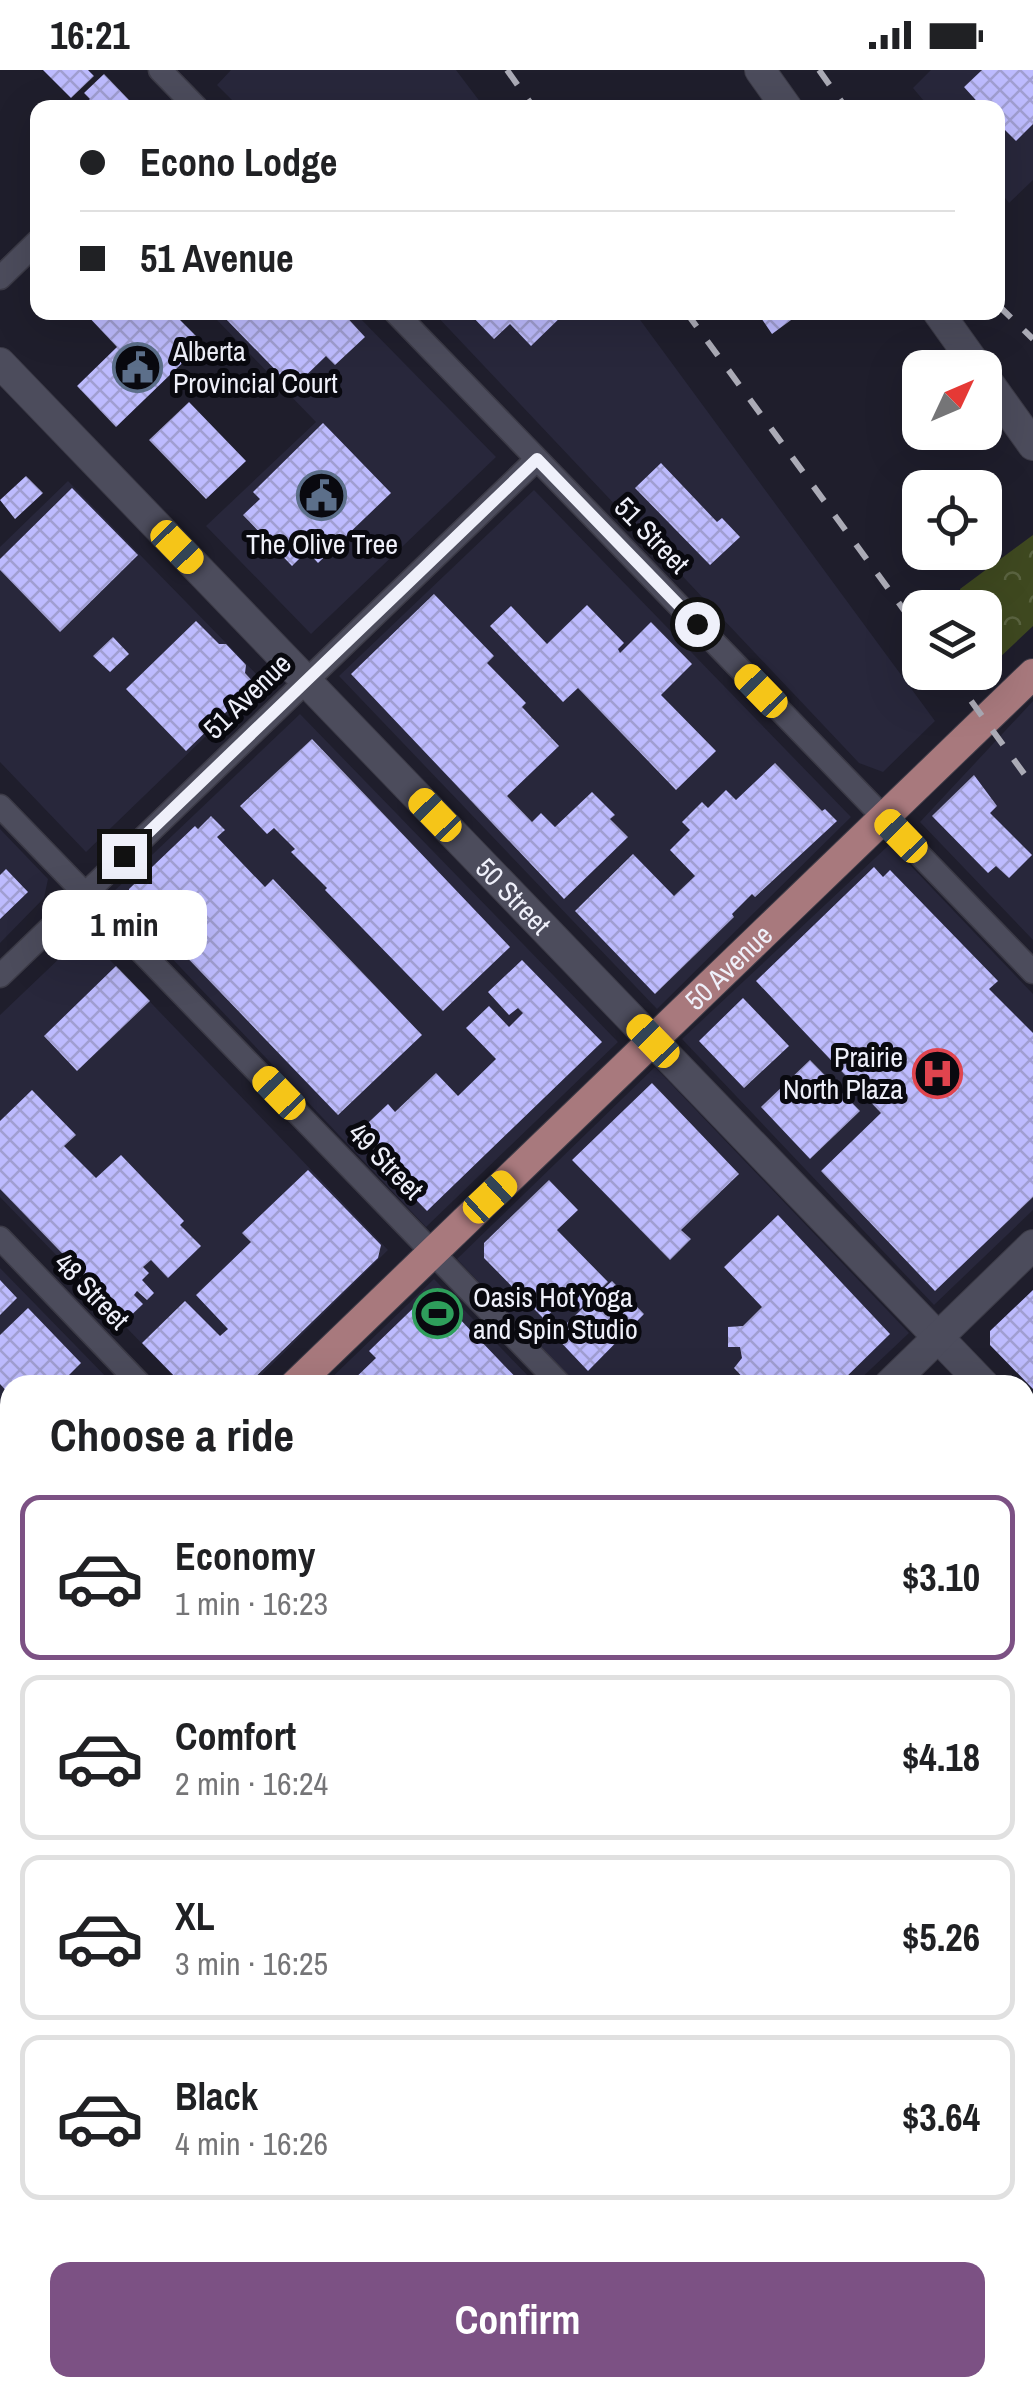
<!DOCTYPE html>
<meta charset="utf-8">
<style>
body{margin:0;font-family:"Archivo Narrow",sans-serif;background:#f6f6f6;color:#202124;height:100vh;display:flex;flex-direction:column;font-size:38px;white-space:nowrap}
*{box-sizing:border-box;margin:0}
p{font-size:32px;color:#757577}
.icon{flex:none;width:55px;height:55px;fill:none;stroke:currentColor;stroke-width:2;stroke-linecap:round;stroke-linejoin:round}
.map{position:relative;flex:1;overflow:hidden}
.drawer{position:absolute;left:0px;top:1305px;width:1035px;height:1022px;display:flex;flex-direction:column;background:#fff;border-radius:30px 30px 0 0;box-shadow:0 10px 40px #0002}
.drawer>*{flex:none}
.guide{position:absolute;left:30px;top:30px;width:975px;height:220px;border-radius:20px;box-shadow:0 10px 40px #0002;display:grid;align-content:center;height:220px;padding:0 50px;background:#fff}
.needle{width:65px;rotate:46deg}
.fabs{position:absolute;left:902px;top:280px;display:grid;gap:20px}
.fabs a{display:grid;place-items:center;width:100px;height:100px;border-radius:20px;background:#fff;box-shadow:0 10px 40px #0002;font-size:50px}
.end{position:absolute;width:45px;height:45px;margin:-22px;border:12px solid #eff0fa;background:#111;box-shadow:0 0 0 5px #111}
.from{border-radius:50%}
.bubble{position:absolute;height:70px;border-radius:20px;background:#fff;box-shadow:0 10px 40px #0002;font-size:32px;font-weight:700;line-height:70px;text-align:center}
.car{position:absolute;width:30px;height:60px;margin:-30px -15px;border-radius:12px;box-shadow:0 0 8px 2px #0007;background:linear-gradient(#f5c518 24%,#345 0 40%,#f5c518 0 76%,#345 0 86%,#f5c518 0)}
.guide b{display:flex;align-items:center;gap:35px;height:95px;font-size:38px}
.guide b+b{border-top:2px solid #e0e0e0}
.guide i{width:25px;height:25px;background:#202124}
ul{padding:0;list-style:none}
li{display:flex;align-items:center;gap:30px;height:165px;margin:0 20px 15px;padding:0 30px;border:5px solid #e0e0e0;border-radius:20px}
li div{flex:1}
li b{display:block;font-size:38px}
li em{font-style:normal;font-weight:700}
li.selected{border-color:#7c5184}
li>.icon{width:90px;height:90px;stroke-width:1.5}
h2{padding:0 50px;font-size:45px;line-height:120px}
.primary-button{display:flex;gap:20px;margin-top:auto;padding:20px 50px}
.primary-button a{flex:1;height:115px;border-radius:20px;background:#7c5184;color:#fff;font-size:40px;font-weight:700;line-height:115px;text-align:center}
.status{display:flex;justify-content:space-between;align-items:center;height:70px;padding:0 50px;background:#fff;direction:ltr}
.status svg{height:28px;fill:currentColor}
.map>svg:first-child{display:block}
</style>
<div class="status"><b>16:21</b><svg viewBox="0 0 49 12"><path d="M0 12V9h3v3zM5 12V6h3v6zM10 12V3h3v9zM15 12V0h3v12zM26 1h20v11H26zM47 4h2v5h-2z"/></svg></div>
<div class="map">
<svg width="1033" height="2327" viewBox="0 0 1033 2327">
<defs>
<pattern id="park-crowns" width="20" height="18" patternUnits="userSpaceOnUse" patternTransform="scale(2.5)"><rect width="20" height="18" fill="#3f4920"/><path d="M2 6a3 3 0 1 1 6 0M12 15a3 3 0 1 1 6 0" fill="none" stroke="#5b6441"/></pattern>
<pattern id="building-cross-hatch" width="8" height="8" patternUnits="userSpaceOnUse" patternTransform="scale(2.5)"><rect width="8" height="8" fill="#bdbbfe"/><path d="M0 0l8 8M0 8l8-8" fill="none" stroke="#a09ed1"/></pattern>
</defs>
<rect width="100%" height="100%" fill="#1f1e2c"/>
<path fill="#28273b" d="M231 0H456L484 37H239L217 15Z
M931 0H1033V110L1009 133 998 119V38L929 37 913 18Z
M222 243H355L496 387 311 564 206 456 316 352 216 249Z
M434 243H635L935 651 883 702 859 693Z
M68 411 263 611 86 782 0 692V477Z
M534 420 851 747 657 939 339 606Z
M1033 631V870L920 752Z
M300 644 618 972 426 1157 111 824Z
M0 759 48 809 44 828 0 873Z
M890 774 1033 924V1140L934 1235 682 969Z
M85 864 388 1180 251 1315H182L0 1127V945Z
M655 997 909 1263 854 1315H576L457 1189Z
M0 1198 114 1315H10V1561L0 1570V1390L7 1383 0 1375Z
M434 1209 537 1315H324Z
M10 1630V2019L0 2009V1639Z"/>
<path fill="url(#park-crowns)" d="M1033 465V556L998 589 985 572V538L966 537 960 519Z"/>
<path fill="url(#building-cross-hatch)" d="M43 0H88L94 6 71 28Z
M982 0H1033V54L1016 71 998 53V38H983L964 17Z
M104 4 129 30 121 38H80L90 29 84 23Z
M84 242H147L151 246 154 242H172L203 273 116 357 77 316 117 277Z
M229 242H342L365 267 335 295 326 286 293 318 224 247Z
M468 242H566L531 276 510 254 494 269Z
M757 242H802L772 264Z
M189 332 246 391 206 429 149 370Z
M323 353 391 423 318 493 307 481 292 496 243 445 260 429 253 422Z
M661 393 717 452 722 448 740 467 710 495 635 418Z
M26 406 43 423 15 449 0 430Z
M72 418 138 485 60 562 0 500V489Z
M434 524 494 586 487 593 526 633 522 637 559 676 507 726 532 752 541 743 555 757 592 722 615 745 610 749 628 767 564 829 351 604Z
M587 535 624 573 618 579 620 583 651 552 692 594 661 625 716 681 676 720 578 618 563 632 490 556 511 536 547 574Z
M196 551 219 574H226L246 595 245 603 255 614 186 681 126 619Z
M113 567 129 584 110 602 93 586Z
M312 669 510 877 443 941 325 820 327 818 291 782 295 779 274 758 267 764 240 736Z
M775 693 822 741 825 739 837 751 755 827 752 824 732 844 734 847 655 924 575 841 633 784 674 826 695 806 670 780 690 760 682 752 702 732 708 738 726 720 736 730Z
M974 705 997 736 990 743 1032 785 1009 808 996 796 988 803 932 746Z
M211 746 225 760 217 767 265 817 273 809 422 965 338 1045 129 827V819L195 756 198 759Z
M874 797 883 807 890 800 998 911 989 919 1033 963V1127L935 1221 821 1101 881 1043 756 911Z
M6 799 28 822 0 849V805Z
M522 890 602 972 427 1141 354 1066 388 1034 395 1042 436 1003 458 1026 496 989 466 958 489 936 509 957 523 943 518 938 509 945 488 922Z
M116 896 150 931 77 1001 44 966Z
M743 928 789 976 744 1018 699 971Z
M810 990 860 1041 810 1089 761 1037Z
M652 1013 739 1104 681 1160 691 1169 670 1190 572 1090Z
M32 1020 76 1065 64 1076 96 1108 121 1085 184 1151 180 1155 201 1176 168 1208 151 1190 143 1197 149 1203 142 1210 154 1223 147 1230 137 1221 134 1225 143 1234 124 1252 111 1239 114 1237 0 1119V1051Z
M308 1100 381 1175 378 1188 247 1315H183L142 1273 185 1231 220 1266 228 1259 196 1225 251 1172 242 1163Z
M549 1110 578 1140 557 1160 608 1212 580 1239 568 1226 544 1249 484 1188V1173Z
M778 1145 890 1264 838 1315H750L734 1298 742 1288 740 1277H728V1257L743 1256 762 1237 724 1197Z
M0 1210 17 1228 0 1245Z
M612 1211 644 1244 588 1301 554 1265Z
M432 1220 523 1315H348L376 1288 369 1281Z
M1033 1220V1319L990 1275V1261Z
M28 1238 81 1293 59 1315H10V1325L0 1314V1265Z
M0 1405 10 1416V1528L0 1538Z
M0 1663 10 1673V1738L0 1728Z
M1030 2091 1033 2093V2153L1025 2144V2096Z
M6 2238 10 2243V2271L0 2261V2244Z
M0 2273 10 2283V2318H25L16 2327H0Z
M1025 2305 1033 2318 1023 2327H990L1000 2318H1025Z
M158 2318H185L176 2327H148Z
M782 2318H808L817 2327H778L775 2324Z"/>
<g fill="none" stroke-linecap="round" stroke-linejoin="round">
<defs>
<path id="street" d="M160 0 197 38
M0 208 38 171
M395 242 1033 902
M0 736 561 1315
M0 906 537 389
M0 1168 141 1315
M1025 1796 1033 1805
M1025 2028 1033 2021
M1025 2237 1033 2245
M682 2318 692 2327
M715 2327 725 2318"/>
<g id="secondary">
<path d="M760 0 787 38"/>
<path d="M938 242 978 298"/>
<path id="s1" d="M0 293 984 1315"/>
<path d="M985 308 1033 375"/>
<path d="M889 1315 1033 1175"/>
<path d="M1025 1358 1033 1366"/>
<path d="M0 2049 10 2059"/>
<path d="M0 2169 10 2159"/>
<path d="M258 2318 268 2327"/>
</g>
<g id="primary">
<path id="s2" d="M295 1315 1033 604"/>
<path d="M0 1600 10 1590"/>
</g>
</defs>
<use href="#street" stroke="#3c3b47" stroke-width="25"/>
<use href="#secondary" stroke="#3c3b47" stroke-width="32"/>
<use href="#primary" stroke="#3c3b47" stroke-width="32"/>
<use href="#street" stroke="#4c4c5c" stroke-width="22"/>
<use href="#secondary" stroke="#4c4c5c" stroke-width="30"/>
<use href="#primary" stroke="#a8797d" stroke-width="30"/>
<path stroke="#ababb6" stroke-width="6" stroke-dasharray="18 18" stroke-linecap="butt" d="M507 0 534 38
M819 0 846 38
M998 235 1033 269
M686 242 920 562
M950 602 1033 716"/>
</g>
<g fill="none" stroke-linecap="round" stroke-linejoin="round">
<path stroke="#eff0fa" stroke-width="12" d="M124 786 537 389 697 554"/>
</g>
<defs>
<symbol id="civic-ring" viewBox="-11 -11 22 22"><circle r="9.5" fill="#09090f" stroke="#5c6f8a" stroke-width="1.5"/><path d="M-.6-6.5H3V-4.5H.6V-3L4-1V1h2V6H-6V1h2V-1L-.6-3ZM-1.2 2.5V6h2.4V2.5Z" fill="#5c6f8a"/></symbol>
<symbol id="hospital-ring" viewBox="-11 -11 22 22"><circle r="9.5" fill="#09090f" stroke="#e0444e" stroke-width="1.5"/><path d="M-5-5h3v3.5h4V-5h3V5h-3V1.5h-4V5h-3Z" fill="#e0444e"/></symbol>
<symbol id="stadium-ring" viewBox="-11 -11 22 22"><circle r="9.5" fill="#09090f" stroke="#2e9e5b" stroke-width="1.5"/><path d="M0-5a6.5 5 0 1 0 0 10a6.5 5 0 1 0 0-10ZM-3.5-1.8h7v3.6h-7Z" fill="#2e9e5b"/></symbol>
</defs>
<g fill-rule="evenodd">
<use href="#civic-ring" x="110" y="270" width="55" height="55"/>
<use href="#civic-ring" x="294" y="398" width="55" height="55"/>
<use href="#hospital-ring" x="910" y="976" width="55" height="55"/>
<use href="#stadium-ring" x="410" y="1216" width="55" height="55"/>
</g>
<g text-anchor="middle" dominant-baseline="central" stroke-width="10" stroke-linejoin="round" paint-order="stroke">
<g font-size="28" fill="#eff0fa" stroke="#09090f" text-anchor="start">
<text x="173" y="281">Alberta<tspan x="173" dy="32">Provincial Court</tspan></text>
<text x="322" y="474" text-anchor="middle">The Olive Tree</text>
<text x="903" y="987" text-anchor="end">Prairie<tspan x="903" dy="32">North Plaza</tspan></text>
<text x="473" y="1227">Oasis Hot Yoga<tspan x="473" dy="32">and Spin Studio</tspan></text>
</g>
<g font-size="28" fill="#eff0fa" stroke="#09090f">
<text transform="translate(652 465) rotate(46)">51 Street</text>
<text transform="translate(247 626) rotate(-44)">51 Avenue</text>
<text stroke="none"><textPath href="#s1" startOffset="740">50 Street</textPath></text>
<text stroke="none"><textPath href="#s2" startOffset="602">50 Avenue</textPath></text>
<text transform="translate(386 1091) rotate(46)">49 Street</text>
<text transform="translate(92 1221) rotate(46)">48 Street</text>
</g>
</g>
</svg>
<div class="fabs">
<a><svg class="needle" viewBox="-14 -14 28 28"><path d="M0-13l5 13h-10z" fill="#e53935"/><path d="M0 13l5-13h-10z" fill="#757577"/></svg></a>
<a><svg class="icon" aria-label="locate" viewBox="0 0 24 24"><circle cx="12" cy="12" r="6"/><path d="M12 2v4M12 18v4M2 12h4M18 12h4"/></svg></a>
<a><svg class="icon" aria-label="layers" viewBox="0 0 24 24"><path d="M12 4l9 5-9 5-9-5zM3 14l9 5 9-5"/></svg></a>
</div>
<i class="end from" style="left:697px;top:554px"></i>
<i class="end" style="left:124px;top:786px"></i>
<div class="bubble" style="left:42px;top:820px;width:165px">1 min</div>
<i class="car" style="left:177px;top:477px;rotate:136deg"></i>
<i class="car" style="left:761px;top:621px;rotate:316deg"></i>
<i class="car" style="left:435px;top:745px;rotate:316deg"></i>
<i class="car" style="left:901px;top:766px;rotate:316deg"></i>
<i class="car" style="left:653px;top:971px;rotate:316deg"></i>
<i class="car" style="left:279px;top:1023px;rotate:316deg"></i>
<i class="car" style="left:490px;top:1127px;rotate:47deg"></i>
<div class="guide">
<b><i class="from"></i>Econo Lodge</b>
<b><i></i>51 Avenue</b>
</div>
<section class="drawer">
<h2>Choose a ride</h2>
<ul>
<li class="selected"><svg class="icon" aria-label="car" viewBox="0 0 24 24"><path d="M5 17H2v-5l4-1 3-4h7l3 4 3 1v5h-3M9 17h6M6 11h13"/><circle cx="7" cy="17" r="2"/><circle cx="17" cy="17" r="2"/></svg><div><b>Economy</b><p>1 min · 16:23</p></div><em>$3.10</em></li>
<li><svg class="icon" aria-label="car" viewBox="0 0 24 24"><path d="M5 17H2v-5l4-1 3-4h7l3 4 3 1v5h-3M9 17h6M6 11h13"/><circle cx="7" cy="17" r="2"/><circle cx="17" cy="17" r="2"/></svg><div><b>Comfort</b><p>2 min · 16:24</p></div><em>$4.18</em></li>
<li><svg class="icon" aria-label="car" viewBox="0 0 24 24"><path d="M5 17H2v-5l4-1 3-4h7l3 4 3 1v5h-3M9 17h6M6 11h13"/><circle cx="7" cy="17" r="2"/><circle cx="17" cy="17" r="2"/></svg><div><b>XL</b><p>3 min · 16:25</p></div><em>$5.26</em></li>
<li><svg class="icon" aria-label="car" viewBox="0 0 24 24"><path d="M5 17H2v-5l4-1 3-4h7l3 4 3 1v5h-3M9 17h6M6 11h13"/><circle cx="7" cy="17" r="2"/><circle cx="17" cy="17" r="2"/></svg><div><b>Black</b><p>4 min · 16:26</p></div><em>$3.64</em></li>
</ul>
<div class="primary-button"><a>Confirm</a></div>
</section>
</div>
